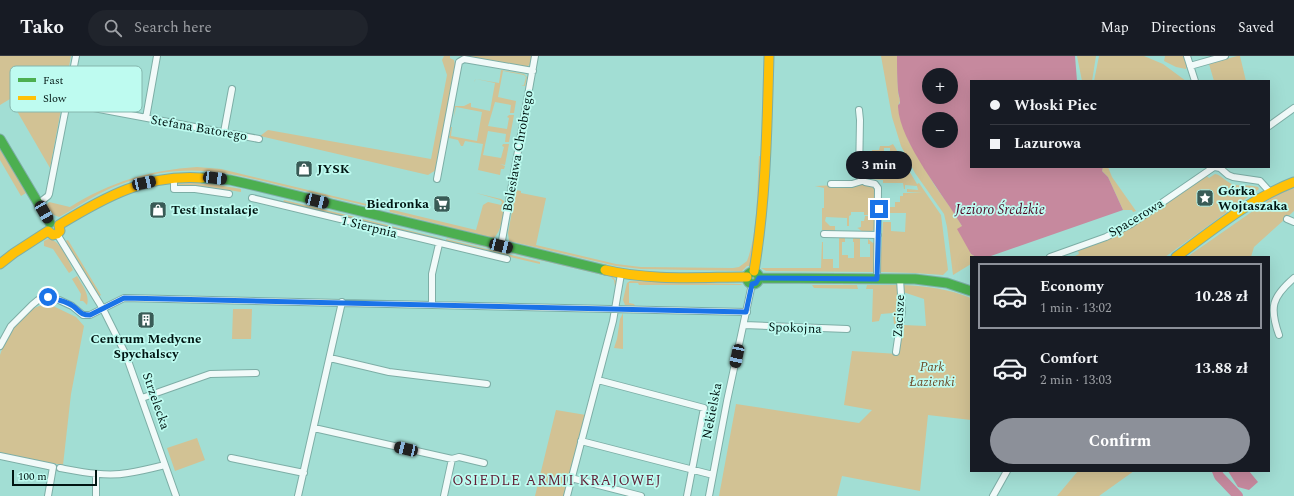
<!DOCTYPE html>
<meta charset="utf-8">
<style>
body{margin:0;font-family:Spectral,serif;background:#20242c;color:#f1f3f6;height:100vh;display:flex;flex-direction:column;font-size:15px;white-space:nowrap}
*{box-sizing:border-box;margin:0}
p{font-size:13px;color:#9ea1a6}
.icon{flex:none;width:22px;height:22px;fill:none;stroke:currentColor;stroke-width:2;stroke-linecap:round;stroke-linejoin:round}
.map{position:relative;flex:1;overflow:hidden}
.sheet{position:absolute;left:970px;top:200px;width:300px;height:216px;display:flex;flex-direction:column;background:#171b24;border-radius:0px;box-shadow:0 4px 16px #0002}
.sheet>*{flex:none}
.hud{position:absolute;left:970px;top:24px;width:300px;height:88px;border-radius:0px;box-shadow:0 4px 16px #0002;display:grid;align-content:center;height:88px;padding:0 20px;background:#171b24}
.buttons{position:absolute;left:922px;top:12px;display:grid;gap:8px}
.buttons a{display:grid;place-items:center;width:36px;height:36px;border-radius:50%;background:#171b24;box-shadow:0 4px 16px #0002;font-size:20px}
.scale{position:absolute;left:12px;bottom:10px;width:85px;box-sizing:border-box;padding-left:4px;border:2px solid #001512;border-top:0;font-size:11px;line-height:14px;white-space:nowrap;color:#001512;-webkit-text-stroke:3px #befbf0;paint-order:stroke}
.end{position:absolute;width:18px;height:18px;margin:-9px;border:5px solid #1a73e8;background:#fff;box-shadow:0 0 0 2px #fff}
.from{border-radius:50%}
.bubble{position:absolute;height:28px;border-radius:14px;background:#171b24;box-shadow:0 4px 16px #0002;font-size:13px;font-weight:700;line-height:28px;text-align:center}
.car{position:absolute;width:12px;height:24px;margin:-12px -6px;border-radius:5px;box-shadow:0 0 3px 1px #0007;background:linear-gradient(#222 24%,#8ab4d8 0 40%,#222 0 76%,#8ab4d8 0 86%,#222 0)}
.hud b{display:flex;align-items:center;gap:14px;height:38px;font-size:15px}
.hud b+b{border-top:1px solid #363941}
.hud i{width:10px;height:10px;background:#f1f3f6}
ul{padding:7px 0 0;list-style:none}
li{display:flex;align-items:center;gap:12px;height:66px;margin:0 8px 6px;padding:0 12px;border:2px solid transparent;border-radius:0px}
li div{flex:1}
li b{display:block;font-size:15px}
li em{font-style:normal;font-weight:700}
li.on{border-color:#8c9099}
li>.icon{width:36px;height:36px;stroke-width:1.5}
.action{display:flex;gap:8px;margin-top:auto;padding:8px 20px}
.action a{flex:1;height:46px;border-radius:24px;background:#8c9099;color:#fff;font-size:16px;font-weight:700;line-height:46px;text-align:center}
header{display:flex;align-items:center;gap:24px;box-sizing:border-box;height:56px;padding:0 20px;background:#171b24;border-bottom:1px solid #363941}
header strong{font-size:19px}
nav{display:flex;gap:22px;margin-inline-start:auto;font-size:14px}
.search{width:280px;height:36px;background:#20242c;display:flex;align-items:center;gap:10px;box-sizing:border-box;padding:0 14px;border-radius:22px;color:#9ea1a6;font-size:15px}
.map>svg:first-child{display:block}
</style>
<header>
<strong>Tako</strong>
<div class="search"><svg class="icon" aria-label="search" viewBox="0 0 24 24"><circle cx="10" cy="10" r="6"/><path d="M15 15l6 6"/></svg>Search here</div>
<nav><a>Map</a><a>Directions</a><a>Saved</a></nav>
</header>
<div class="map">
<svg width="1294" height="440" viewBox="0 0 1294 440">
<rect width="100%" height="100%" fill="#a2ded4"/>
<path fill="#d2c294" d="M0 0H71L50 112 10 43 0 49Z
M444 0H450V2L454 4 455 9 436 114 428 119 260 80 268 74 431 103 447 19 442 4Z
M468 0H533L531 7 527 11Z
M881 0H897L898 36 900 45 898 50 903 70 909 86 935 130 953 155 962 170 971 198 976 201H971V208L953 219 947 171 944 158 915 117 901 90 892 61Z
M1077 0H1096L1092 25H1082Z
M1099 0H1144L1163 8 1186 25H1094Z
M1165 0H1185L1187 10 1186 13 1176 11 1164 5Z
M1237 0H1240L1246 25H1214L1209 8Z
M501 14 524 18 527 21 525 30 521 29H524L526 21 524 19 503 15 498 41 516 45 514 57H510L511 49 495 46 488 70 507 73 509 62 507 61 509 59H514L509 86H505L506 78 488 75 483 99 501 102 504 91 502 90 503 88H509L505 109 500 108 505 110 504 113H501L500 119 478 114 483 88 465 85 463 90H461L458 84 449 82 451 71H452L451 80 477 85 482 56 456 51 454 61 455 50H464L470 47H471V51L490 55 495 27 476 23 474 26 475 24 476 23 499 27Z
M893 88 917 128 919 127 941 159 948 214 943 219 914 217 880 216 883 166H891V175L905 176 906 157H887V159H883V155H885V153H883V144H886V151H895V146H900V140H903V137H923L907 136V133L918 134 917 130 905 129V133H904L903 127H883V124L867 123 863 119V116H866L867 117H877V114H880V111H884L885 103H896V96H890V92H884V96H882V98L872 97V94H879L880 90H889Z
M0 93 26 137 21 140 0 104Z
M759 100 763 101 761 151 751 206 750 210H747L742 215 641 213 616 210 509 185 508 177 516 134 521 135V137L546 142 536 189 616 208 641 211 733 212 739 211 747 205C758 177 757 131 759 100Z
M197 111 221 113 379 151 376 152C346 145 317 138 287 131 227 116 185 105 124 127 100 135 81 149 59 161L54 159 46 150 49 146 70 151C110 126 150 114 197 111Z
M1103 111H1108L1112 121 1136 155 1133 156 1132 154H1123L1108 121 1102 115Z
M1215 118C1221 119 1225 125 1232 128 1240 131 1249 128 1258 131L1259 133 1165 201H1073L1079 198 1078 195 1108 183 1132 170 1207 120 1209 122Z
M190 127 212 128 241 133V136L209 131 179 130 178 128Z
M864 128 873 131 875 136 876 171C873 176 867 178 862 175 860 175 859 172 857 172L861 171V165H864L865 160H870L869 156 868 159H864V156H851V159L849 160V170H847V162L826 161 825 165 830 170H835V175L822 174V152H824V132L815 130Z
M1294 132V155L1254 191 1251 201H1187L1276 139Z
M476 137 501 143 504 145C505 156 502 174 494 182L390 156 389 153 476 174 483 149 488 146 501 149 502 146 500 144Z
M284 144 355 161 354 164 283 146Z
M359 162 443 183 442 185 358 165Z
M447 180 612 220 616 225V232L615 231 614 224 611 221 447 182Z
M839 182H845V186H842V199H848V202H854V186H853V182H860V201H870V188H868V183L873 187 875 186V216L766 215 761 212H821L822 186H823V203H833V212H839Z
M48 183C60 183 68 204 73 214L69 217 53 193 44 190V185Z
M446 183 540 206V208L446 186Z
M68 184 101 239 98 241 65 185Z
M77 220C82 229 90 238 87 249L83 245H80L81 238 72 223Z
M630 225 740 228 743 229H639L638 227H629V247L634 248 635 250 625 249 623 244 627 227Z
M812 229H857L858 233 814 232Z
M867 229H898L901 245 898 268H894L893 257 881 258 879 265 872 266 873 233H866Z
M903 229C926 230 949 233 971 242V364L928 359 920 435 842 420 837 440H719L736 348 859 367 872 354 844 349 852 295 898 298 903 269 926 270 924 243 903 236Z
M51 249 76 261 84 270 71 338 63 409 0 398V299L1 296C8 279 23 254 42 249 45 249 48 249 51 249Z
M233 253H252L251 283H232Z
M623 257V293L614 292 617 283 620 263Z
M556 354 586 359 564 440H535Z
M197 382 205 404 175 415 167 392Z
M1078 415H1134L1099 440H1057Z"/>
<path fill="#c6899e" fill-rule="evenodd" d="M897 0H1075L1077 25H971V111H1103L1102 115 1108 121 1123 154 988 201H976L971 198 957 173 962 170C944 139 900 87 898 51 898 46 899 51 900 46 900 42 898 38 898 34 897 23 897 11 897 0ZM929 19H951V41H929ZM929 63H951V85H929Z
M1228 415H1249L1258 426 1249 434 1238 431Z"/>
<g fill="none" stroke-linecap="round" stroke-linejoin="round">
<path stroke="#c6899e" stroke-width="10" d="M1217 415 1219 420 1238 440"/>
<defs>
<path id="street" d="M1187 0 1195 25
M1190 10 1225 0
M67 47 259 83
M859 54 860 64 859 120 865 126 875 128 878 132 877 223
M146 62 157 0
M1269 70 1294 52
M224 76 232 33
M1215 111 1220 112 1228 119 1233 121 1260 125 1270 136
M174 121V133H195L229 138
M437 123 459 6 464 3 533 15
M831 128H852L862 125
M252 142 507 203
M39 147 48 140 49 138 76 0
M1287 163 1294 166
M57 178 103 253 126 299 176 440
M824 178 878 179
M501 190 535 0
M1050 201 1106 181 1131 168 1214 111
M432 248V218L439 188
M744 269 847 273
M1279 279C1269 251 1272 241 1294 222
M0 290 11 270 32 249 38 244 48 241 59 244 72 250 83 259H90L124 242 747 256
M896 296 902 255 900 223
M330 302 389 316 487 328
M598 324 704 352 687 440
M142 342 210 318 256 317
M314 372 452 403 459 401 484 407
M581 385 713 419
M0 400 53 411 48 440
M231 402 304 417
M60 412C82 416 106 421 128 417 141 415 153 412 165 409
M571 422 641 440
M96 440V418
M298 440 342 246
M444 440 452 403
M567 440 613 265 621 218
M709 440 727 345 752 228
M993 440 1007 415"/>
<path id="fast" d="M0 83 50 167
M202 122 230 124 248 128 605 214
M747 222a6 6 0 1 1 12 0a6 6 0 1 1-12 0Z
M759 222 915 223 947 227 971 235"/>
<path id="slow" d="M59 169C105 141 146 118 202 122
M48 175 53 179 57 178 60 175 59 169
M1176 201C1214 173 1250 143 1294 126
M0 208 14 197 48 175
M605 214C651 225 700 221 747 221
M754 215C766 144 767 72 769 0"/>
</defs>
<use href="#street" stroke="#7daea6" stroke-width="8"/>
<use href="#fast" stroke="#7daea6" stroke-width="11"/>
<use href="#slow" stroke="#7daea6" stroke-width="11"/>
<use href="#street" stroke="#f1faf9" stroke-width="6"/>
<use href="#fast" stroke="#4caf50" stroke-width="9"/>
<use href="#slow" stroke="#ffc107" stroke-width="9"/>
</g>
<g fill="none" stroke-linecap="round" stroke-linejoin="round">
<path stroke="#1a73e8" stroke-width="5" d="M48 241C56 243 66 245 73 250 80 255 80 259 90 259L124 242 746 256 752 228 756 227 759 222 877 223 879 153"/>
</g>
<defs>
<symbol id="shop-square" viewBox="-11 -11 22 22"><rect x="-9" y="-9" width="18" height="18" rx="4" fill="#395b56" stroke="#befbf0"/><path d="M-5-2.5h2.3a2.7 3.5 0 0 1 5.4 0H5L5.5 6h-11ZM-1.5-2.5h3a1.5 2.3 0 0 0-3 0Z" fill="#fff"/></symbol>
<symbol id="sight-square" viewBox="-11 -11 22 22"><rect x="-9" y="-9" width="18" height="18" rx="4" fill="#395b56" stroke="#befbf0"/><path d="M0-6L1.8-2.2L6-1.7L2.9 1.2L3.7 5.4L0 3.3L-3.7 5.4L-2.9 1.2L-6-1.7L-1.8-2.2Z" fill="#fff"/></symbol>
<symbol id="supermarket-square" viewBox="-11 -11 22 22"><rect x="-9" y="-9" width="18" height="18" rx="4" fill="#395b56" stroke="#befbf0"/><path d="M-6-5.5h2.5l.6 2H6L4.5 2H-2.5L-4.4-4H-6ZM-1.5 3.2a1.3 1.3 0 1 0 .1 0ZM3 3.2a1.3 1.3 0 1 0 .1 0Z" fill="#fff"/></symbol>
<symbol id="building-square" viewBox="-11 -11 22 22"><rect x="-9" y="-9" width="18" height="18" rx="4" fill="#395b56" stroke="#befbf0"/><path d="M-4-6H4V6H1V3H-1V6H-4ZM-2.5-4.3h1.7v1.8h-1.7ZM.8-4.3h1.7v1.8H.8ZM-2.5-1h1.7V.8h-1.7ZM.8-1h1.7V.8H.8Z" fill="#fff"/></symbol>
</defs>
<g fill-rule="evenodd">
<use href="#shop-square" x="294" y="103" width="20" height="20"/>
<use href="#sight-square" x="1195" y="132" width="20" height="20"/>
<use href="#supermarket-square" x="432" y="138" width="20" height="20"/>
<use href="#shop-square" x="148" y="144" width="20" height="20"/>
<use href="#building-square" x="136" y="254" width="20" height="20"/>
</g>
<g text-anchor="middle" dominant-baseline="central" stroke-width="3.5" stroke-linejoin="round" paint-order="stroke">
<g font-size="13" fill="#001512" stroke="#befbf0">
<text transform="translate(199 72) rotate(10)">Stefana Batorego</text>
<text transform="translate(518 95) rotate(-80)">Bolesława Chrobrego</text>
<text transform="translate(1136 162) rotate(-31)">Spacerowa</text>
<text transform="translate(369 171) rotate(14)">1 Sierpnia</text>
<text transform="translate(899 260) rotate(-87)">Zacisze</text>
<text transform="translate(795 272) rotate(2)">Spokojna</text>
<text transform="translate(156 345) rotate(71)">Strzelecka</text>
<text transform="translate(712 355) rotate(-79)">Nekielska</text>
</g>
<g font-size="13" font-weight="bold" fill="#001512" stroke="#befbf0" text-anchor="start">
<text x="317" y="113">JYSK</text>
<text x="1218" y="135">Górka<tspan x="1218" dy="15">Wojtaszaka</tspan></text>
<text x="429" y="148" text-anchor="end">Biedronka</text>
<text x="171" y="154">Test Instalacje</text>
<text x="146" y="283" text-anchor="middle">Centrum Medycne<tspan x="146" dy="15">Spychalscy</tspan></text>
</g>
<g font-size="13" font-style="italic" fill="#6e4a27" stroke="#befbf0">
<text x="932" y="311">Park<tspan x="932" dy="15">Łazienki</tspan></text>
</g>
<g font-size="14" font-style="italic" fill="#510725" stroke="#befbf0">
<text x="1000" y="153">Jezioro Średzkie</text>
</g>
<g font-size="14" letter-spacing="1" fill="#611e35" stroke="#befbf0">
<text x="557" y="424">OSIEDLE ARMII KRAJOWEJ</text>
</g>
</g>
<rect x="10" y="10" width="132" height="46" rx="6" fill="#befbf0" stroke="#85b6ad" stroke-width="1"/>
<rect x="18" y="22" width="18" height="4" fill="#4caf50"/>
<rect x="18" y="40" width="18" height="4" fill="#ffc107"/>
<g font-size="11" fill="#001512">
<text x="43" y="28">Fast</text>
<text x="43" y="46">Slow</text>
</g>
</svg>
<div class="buttons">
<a>+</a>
<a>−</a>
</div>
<div class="scale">100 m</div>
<i class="end from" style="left:48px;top:241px"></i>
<i class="end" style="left:879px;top:153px"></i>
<div class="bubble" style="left:846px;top:95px;width:66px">3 min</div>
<i class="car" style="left:215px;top:122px;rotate:97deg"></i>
<i class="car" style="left:144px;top:127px;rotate:78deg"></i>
<i class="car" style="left:317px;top:145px;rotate:104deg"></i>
<i class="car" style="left:44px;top:156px;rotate:150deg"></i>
<i class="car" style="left:501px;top:190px;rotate:104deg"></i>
<i class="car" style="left:737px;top:300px;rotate:192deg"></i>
<i class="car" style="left:406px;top:393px;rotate:283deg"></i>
<div class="hud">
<b><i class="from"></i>Włoski Piec</b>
<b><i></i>Lazurowa</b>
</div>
<section class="sheet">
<ul>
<li class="on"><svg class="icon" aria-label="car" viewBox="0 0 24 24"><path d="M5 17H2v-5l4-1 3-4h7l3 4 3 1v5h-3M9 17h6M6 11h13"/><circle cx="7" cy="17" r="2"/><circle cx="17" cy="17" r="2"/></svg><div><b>Economy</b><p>1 min · 13:02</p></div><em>10.28 zł</em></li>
<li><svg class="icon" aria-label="car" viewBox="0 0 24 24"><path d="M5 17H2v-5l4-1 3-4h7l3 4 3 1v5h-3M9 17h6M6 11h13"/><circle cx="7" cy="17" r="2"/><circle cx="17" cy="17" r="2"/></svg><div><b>Comfort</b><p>2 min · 13:03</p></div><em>13.88 zł</em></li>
</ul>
<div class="action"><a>Confirm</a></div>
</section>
</div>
